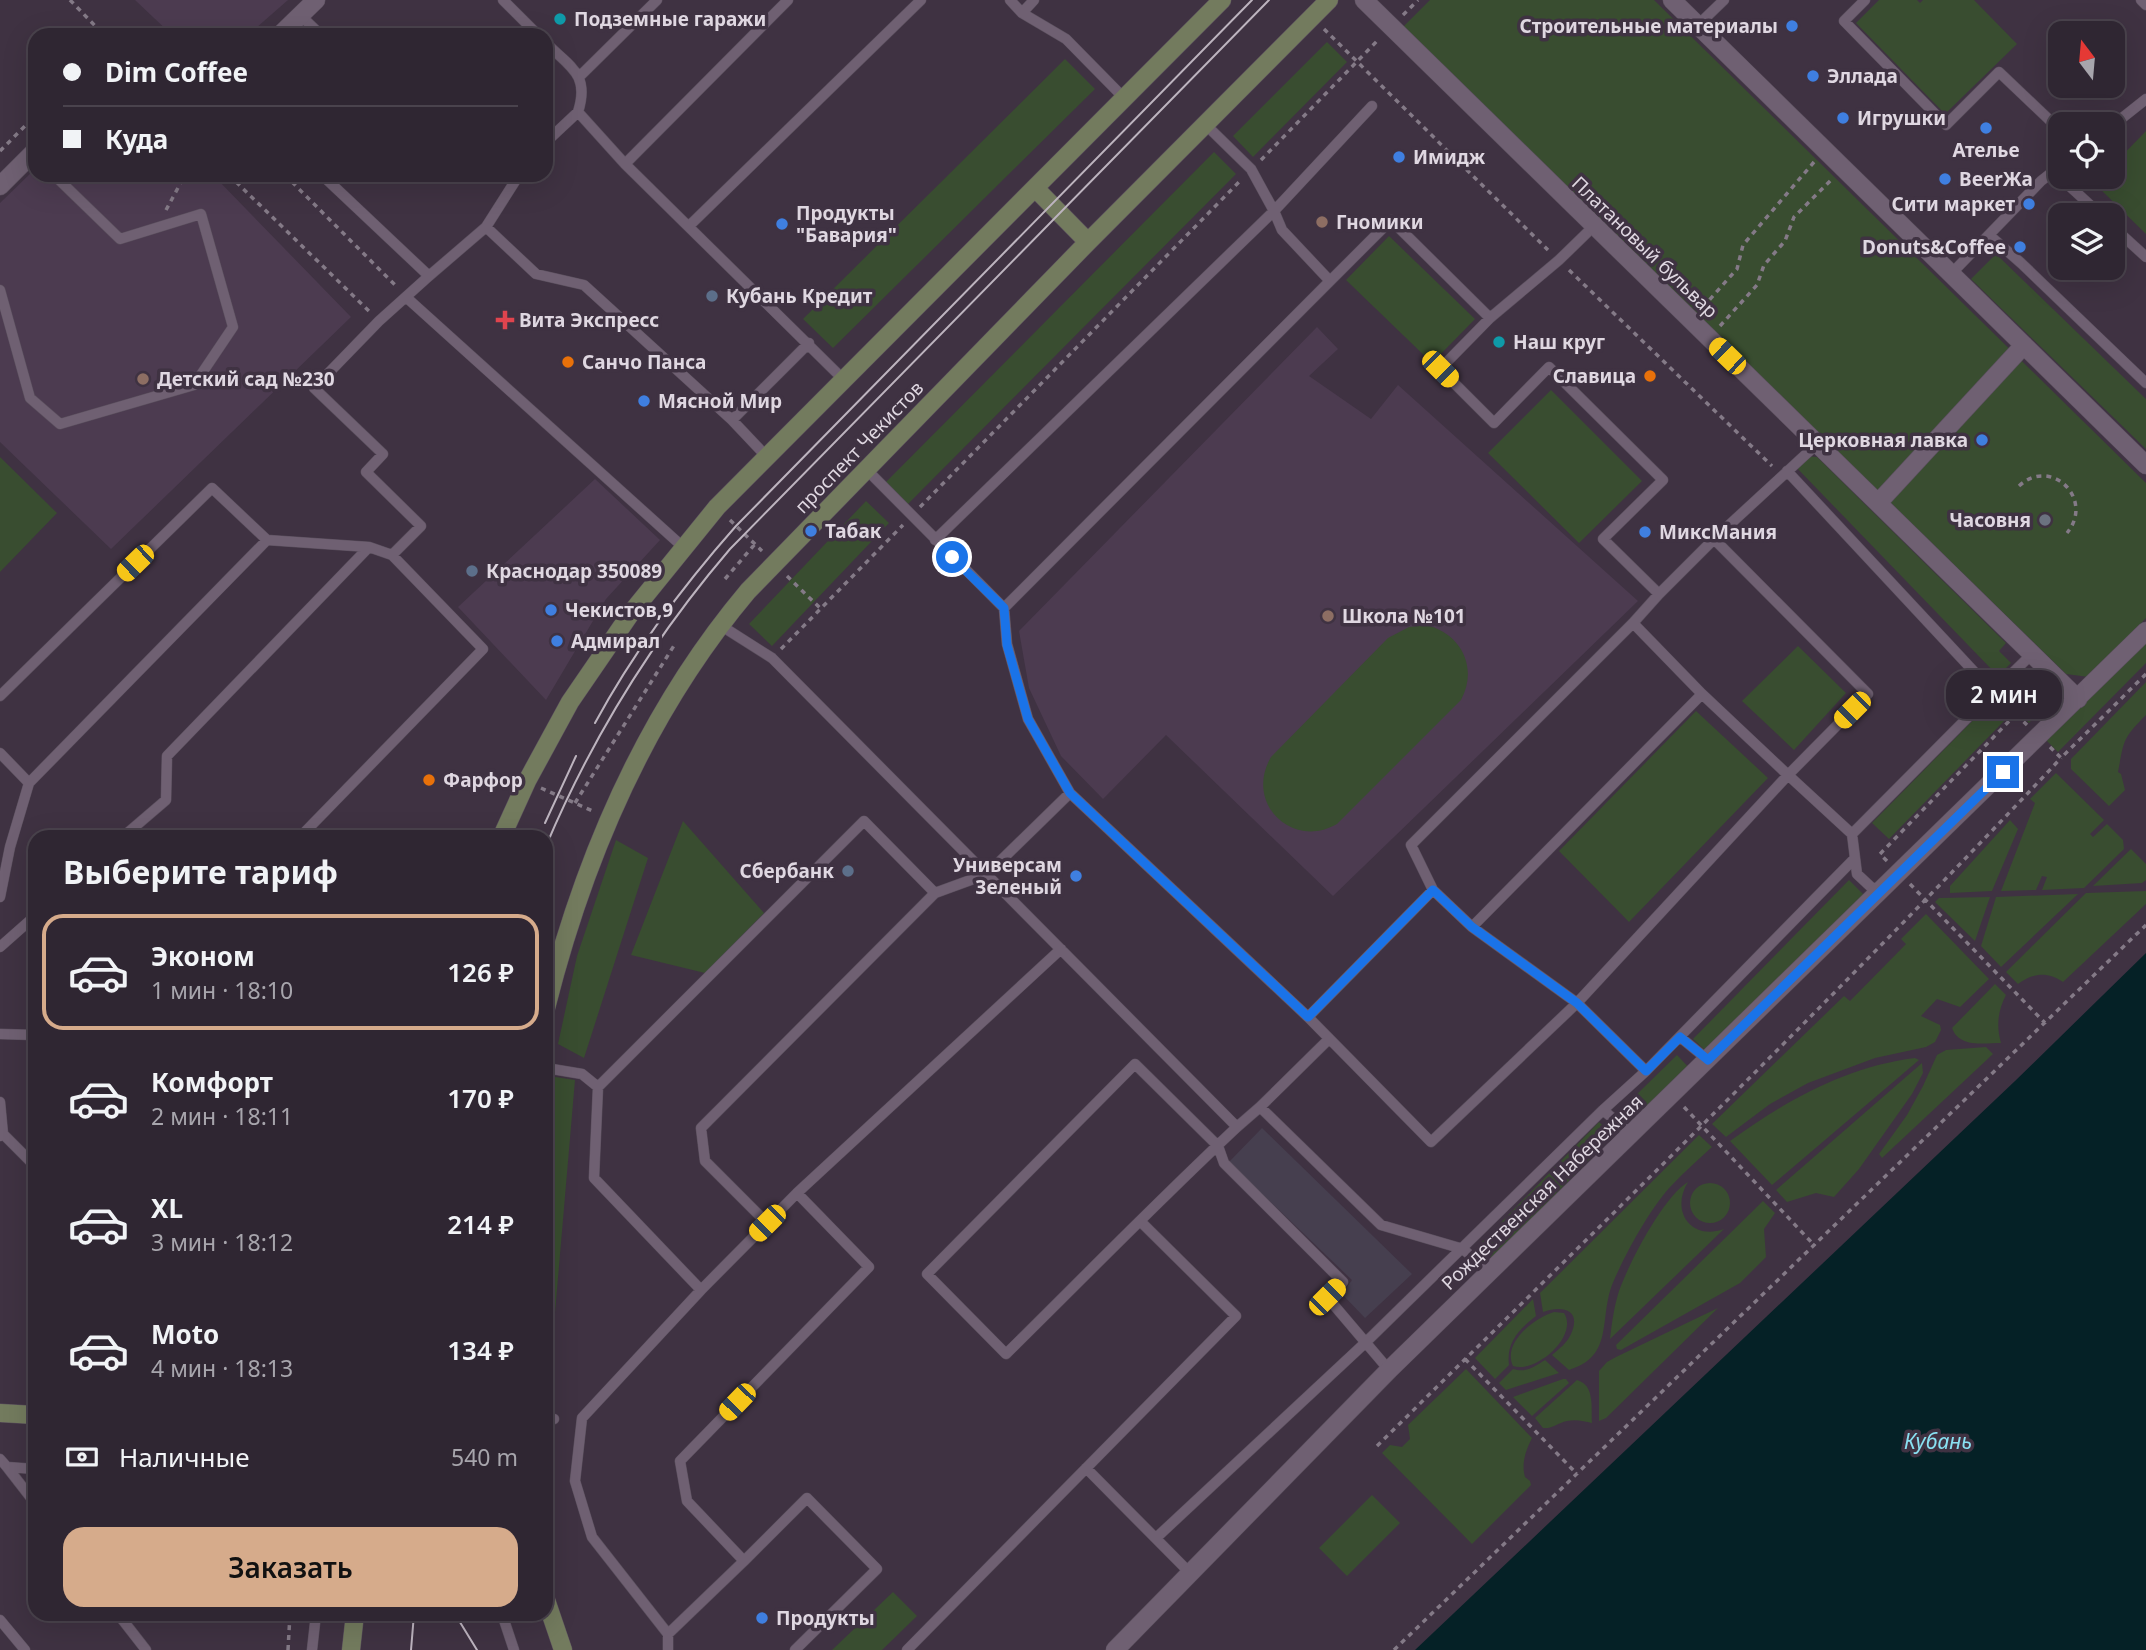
<!DOCTYPE html>
<html lang="ru">
<meta charset="utf-8">
<style>
body{margin:0;font-family:"Noto Sans",sans-serif;background:#372e3a;color:#f1f3f6;height:100vh;display:flex;flex-direction:column;font-size:26px;white-space:nowrap}
*{box-sizing:border-box;margin:0}
p{font-size:23px;color:#a7a5ac}
.icon{flex:none;width:38px;height:38px;fill:none;stroke:currentColor;stroke-width:2;stroke-linecap:round;stroke-linejoin:round}
.map{position:relative;flex:1;overflow:hidden}
.details{position:absolute;left:28px;top:830px;width:525px;height:791px;display:flex;flex-direction:column;background:#2f2632;border-radius:21px;box-shadow:0 7px 28px #0002,0 0 0 2px #4a434d}
.details>*{flex:none}
.top-card{position:absolute;left:28px;top:28px;width:525px;height:154px;border-radius:21px;box-shadow:0 7px 28px #0002,0 0 0 2px #4a434d;display:grid;align-content:center;height:154px;padding:0 35px;background:#2f2632}
.needle{width:46px;rotate:344deg}
.controls{position:absolute;left:2048px;top:21px;display:grid;gap:14px}
.controls a{display:grid;place-items:center;width:77px;height:77px;border-radius:14px;background:#2f2632;box-shadow:0 7px 28px #0002,0 0 0 2px #4a434d;font-size:35px}
.end{position:absolute;width:32px;height:32px;margin:-16px;border:9px solid #1a73e8;background:#fff;box-shadow:0 0 0 4px #fff}
.from{border-radius:50%}
.bubble{position:absolute;height:49px;border-radius:21px;background:#2f2632;box-shadow:0 7px 28px #0002,0 0 0 2px #4a434d;font-size:23px;font-weight:600;line-height:49px;text-align:center}
.car{position:absolute;width:21px;height:42px;margin:-21px -10px;border-radius:9px;box-shadow:0 0 5px 2px #0007;background:linear-gradient(#f5c518 24%,#345 0 40%,#f5c518 0 76%,#345 0 86%,#f5c518 0)}
.top-card b{display:flex;align-items:center;gap:24px;height:66px;font-size:26px}
.top-card b+b{border-top:2px solid #4a434d}
.top-card i{width:18px;height:18px;background:#f1f3f6}
ul{padding:0;list-style:none}
li{display:flex;align-items:center;gap:21px;height:116px;margin:0 14px 10px;padding:0 21px;border:4px solid transparent;border-radius:21px}
li div{flex:1}
li b{display:block;font-size:26px}
li em{font-style:normal;font-weight:600}
li.active{border-color:#d6ab8b}
li>.icon{width:63px;height:63px;stroke-width:1.5}
h2{padding:0 35px;font-size:32px;line-height:84px}
.pay{display:flex;align-items:center;gap:18px;height:77px;padding:0 35px;font-size:26px}
.pay p{margin-inline-start:auto}
.button{display:flex;gap:14px;margin-top:auto;padding:14px 35px}
.button a{flex:1;height:80px;border-radius:21px;background:#d6ab8b;color:#111;font-size:28px;font-weight:600;line-height:80px;text-align:center}
.map>svg:first-child{display:block}
</style>
<div class="map">
<svg width="2146" height="1650" viewBox="0 0 2146 1650">
<rect width="100%" height="100%" fill="#3f3242"/>
<path fill="#4c3b50" d="M135 0H288L248 35H172Z
M35 169V175H185L197 183 216 178 351 317 111 549 0 442V203Z
M1317 327 1338 349 1309 376 1371 419 1398 385 1638 601 1333 896 1166 735 1103 799 1061 756 1029 688 1019 631Z
M595 479 660 540 606 599 546 700 458 607Z"/>
<path fill="#463f4f" d="M1262 1128 1412 1274 1365 1318 1342 1294 1352 1280 1229 1162Z"/>
<path fill="#394d30" d="M1430 0H1654L2146 483V618L2089 677 2066 674 1403 27Z
M1879 0H1917L1920 3 1923 0H1974L2017 44 1945 114 1856 23Z
M1327 42 1347 62 1253 157 1233 136Z
M1065 59 1095 89 833 348 803 319Z
M2146 131V234L2095 184 2102 177H2112V166Z
M1214 152 1236 174 908 504 886 482Z
M1389 236 1475 319 1432 363 1346 280Z
M1996 254 2146 399V449L1971 279Z
M1551 390 1642 481 1579 543 1488 453Z
M1805 456 1817 457 2006 643 1999 651 2011 663 1998 676 1794 465Z
M0 457 57 513 0 572Z
M866 501 889 523 772 646 749 624Z
M1425 625C1460 632 1479 667 1461 700L1337 824C1292 850 1244 803 1271 757L1388 638 1409 627Z
M2146 637V663L2058 752 2045 739Z
M1798 646 1846 693 1794 750 1742 701Z
M2033 672C2042 674 2054 687 2055 696L2029 723 2002 696 2024 675Z
M2146 682V715C2122 739 2124 741 2118 772L2121 774 2125 790 2109 806 2071 769V759Z
M1989 704 2005 720 1889 839 1872 823Z
M1696 711 1768 778 1629 922 1559 851Z
M2056 773 2104 820 2090 834 2093 837 2107 824 2123 840 2124 849 2084 888 2042 890 2047 877 2042 876 2036 890 2001 891 2035 803 2030 799Z
M2010 820 2018 829 1992 891 1950 893V886Z
M683 821 764 913 705 973 631 955Z
M616 840 648 858 584 1058 558 1044 577 956Z
M2131 849 2146 864V880L2142 883 2093 886Z
M1849 880 1865 896 1709 1054 1693 1039Z
M2146 891V904L2063 982C2047 971 2033 973 2018 984L2006 972 2086 893Z
M2078 894 2001 967 1981 946 1996 897Z
M1990 897 1975 941 1935 902 1939 898Z
M1926 914 1989 979 1960 1007 1937 999 1921 1016 1940 1025 1941 1030 1935 1042 1926 1047 1875 1058 1808 1083 1770 1104 1726 1137 1712 1124 1844 996 1850 1001 1906 944 1901 939Z
M1995 984 2006 995C1998 1011 1996 1025 2001 1043 1984 1043 1959 1048 1952 1028Z
M1986 1047 1993 1054 1882 1158 1879 1154 1907 1115 1923 1086 1937 1055 1946 1050Z
M1677 1055 1692 1071 1648 1114 1633 1098Z
M1915 1058 1919 1060 1772 1185 1730 1141C1787 1100 1845 1067 1915 1058Z
M1922 1063 1923 1073 1912 1094 1859 1169 1834 1197 1816 1193 1787 1202 1776 1190Z
M549 1076 575 1080 548 1394 546 1393V1105Z
M1599 1122 1613 1135 1493 1259 1479 1245Z
M1699 1135 1712 1147C1699 1159 1685 1171 1673 1184 1651 1206 1624 1256 1612 1285 1599 1320 1614 1356 1569 1370L1552 1355C1559 1349 1567 1343 1571 1334 1582 1309 1562 1305 1543 1312L1540 1293Z
M1688 1182C1670 1211 1691 1241 1724 1229L1610 1339C1612 1322 1614 1307 1619 1291 1629 1263 1663 1197 1688 1182Z
M1690 1203a20 20 0 1 1 40 0a20 20 0 1 1-40 0Z
M1763 1201 1775 1213 1764 1229 1766 1257 1740 1283 1621 1350 1617 1349 1616 1345Z
M1533 1299 1536 1316C1519 1329 1506 1343 1509 1365L1495 1379 1475 1358Z
M1718 1308 1606 1418 1599 1421V1371L1607 1362 1616 1357Z
M1554 1312 1564 1313C1579 1336 1536 1374 1513 1366 1502 1343 1534 1318 1554 1312Z
M1545 1360 1559 1373 1506 1390 1499 1383 1513 1369C1526 1373 1534 1367 1545 1360Z
M1466 1369 1532 1438C1526 1450 1521 1463 1525 1477L1530 1481 1531 1485 1472 1544 1382 1453 1390 1445 1402 1447 1410 1439 1408 1425Z
M1563 1379H1566L1569 1383 1532 1416 1513 1397Z
M1577 1380C1595 1385 1591 1407 1592 1423 1584 1421 1576 1419 1567 1421 1557 1423 1553 1429 1543 1428L1535 1418Z
M1372 1495 1400 1523 1347 1576 1319 1548Z
M893 1592 917 1616 882 1650H832Z"/>
<path fill="#052126" d="M2146 953V1650H1415L2015 1081Z"/>
<g fill="none" stroke-linecap="round" stroke-linejoin="round">
<defs>
<path id="lane" d="M503 0 538 35
M1010 0 1022 13 1066 39 1125 99
M1865 0 1844 21 1946 125 1999 72 2060 130
M2141 0 2146 5
M1022 13 1034 0
M300 15 321 35
M1698 25 1724 0
M546 43C570 67 590 74 578 112L625 164 844 380
M580 76 657 0
M2112 126 2146 99
M546 142 578 112
M625 164 788 0
M2053 171 2101 215
M322 175 429 276 379 321 314 388 383 454 366 472 421 526 392 555
M689 226 921 0
M2112 226 2146 257
M486 227 536 274 584 285 732 420 766 456
M1989 235 2021 263 2146 383
M1951 274 2041 181 2060 166
M429 276 486 227 519 175
M1330 281 1391 220 1490 318 1559 260 1594 226
M0 290 30 398 60 424 194 385 233 327 201 214 120 239 54 175
M407 298 683 547
M1490 318 1440 369 1494 423 1549 367 1663 480 1603 539 1659 594
M732 420 809 343
M1714 539 1868 694 1788 775 1852 834
M935 540 1274 211 1372 106
M1004 608 1330 281 1282 230 1274 211 1251 169 1206 125
M1633 623 1702 694 1788 775 1577 1003 1472 927 1433 890 1411 845 1633 623 1659 594 1714 539 1817 444
M720 625 772 658 1237 1127 1260 1107 1381 1225 1463 1249 1489 1272
M1993 692 2031 655
M0 696 212 488 267 540
M0 753 29 783 10 847 0 897
M29 783 267 540 369 547 392 555 483 649 301 836
M1070 793 1308 1017 1431 1142 1577 1003 1646 1071
M124 836 166 800 167 756 369 547
M1855 858 1857 874 1872 888H1883
M1472 927 1702 694
M0 947 35 916
M1308 1017 1433 890
M0 1034 35 1035
M1680 1037 1708 1060
M546 1068 582 1074 598 1087
M0 1102 3 1134
M1260 1107 1329 1039
M1603 1110 1631 1134
M1237 1127C1158 1201 1083 1278 1006 1354L927 1274 1135 1064 1218 1146 1224 1163 1343 1282 1327 1297 1389 1370
M0 1136 3 1134 35 1166
M797 1193 1061 949
M767 1223 705 1161 701 1128 935 893 987 874 1070 793 1028 719 1007 644 1004 608 866 469
M701 1290 594 1178 598 1087 864 821 935 893
M546 1419H554
M0 1459 7 1467 35 1469
M7 1467 35 1503
M1086 1468 1190 1573
M1156 1538 1365 1343 1603 1110 1646 1071 1855 858 1852 834 1993 692 1787 471
M744 1561 807 1498 877 1569 795 1650
M118 1614 146 1650
M502 1614 514 1650
M0 1620 25 1650
M668 1634 744 1561 687 1501 680 1461 869 1267 797 1193 701 1290 582 1418 575 1481 592 1537 668 1634V1650
M312 1650 316 1614
M907 1650 1236 1316 1140 1221"/>
<path id="street" d="M1364 0 2078 699
M1672 0 2146 465
M280 35 316 0
M0 186 35 151
M1878 503 2024 345
M1115 1650 1389 1370 2146 631"/>
<path id="secondary" d="M1035 188 1088 242
M502 836 527 781 570 702 631 613 717 507 1222 0
M546 1008C584 857 647 711 748 591L1088 242 1329 0
M0 1413 35 1415
M546 1600 563 1650
M351 1650 355 1614"/>
</defs>
<use href="#lane" stroke="#5a4f5d" stroke-width="11"/>
<use href="#street" stroke="#5a4f5d" stroke-width="19"/>
<use href="#secondary" stroke="#5a4f5d" stroke-width="19"/>
<path stroke="#847a87" stroke-width="3.5" stroke-dasharray="5 5" stroke-linecap="butt" d="M70 0 104 35
M1403 15 1418 0
M1324 29 1548 250
M0 151 35 116
M1261 160 1378 40
M229 175 370 312
M285 175 397 287
M166 210 185 175
M1569 270 1772 466
M1703 307 1737 269 1743 245 1814 162
M1720 326 1757 285 1764 265 1785 241 1794 217 1832 179
M2019 486C2051 456 2095 499 2067 533
M920 507 1241 180
M730 520 762 551
M787 576 821 609
M725 579 755 544
M781 649 903 525
M2002 701 2027 725
M2050 747 2061 758 2146 674
M541 788 595 812
M575 803 675 644
M1887 861 1880 854 2016 714
M1910 884 2045 1023
M1684 1107 1815 1246
M1465 1359 1577 1474
M1377 1446C1607 1219 1839 994 2061 758
M288 1650 290 1614
M1394 1650 2146 925"/>
<use href="#lane" stroke="#6f6072" stroke-width="10"/>
<use href="#street" stroke="#6f6072" stroke-width="18"/>
<use href="#secondary" stroke="#737b5e" stroke-width="18"/>
<path stroke="#bdb4bf" stroke-width="2" d="M595 723C634 651 682 587 736 526L1252 0
M545 823 576 756
M546 846C592 737 653 639 730 549L1269 0
M455 1614 477 1650
M411 1650 414 1614"/>
</g>
<g fill="none" stroke-linecap="round" stroke-linejoin="round">
<path stroke="#1a73e8" stroke-width="9" d="M952 557 1004 608 1007 645 1028 719 1070 793 1308 1017 1433 890 1472 927 1577 1003 1646 1071 1680 1037 1708 1060 2003 772"/>
</g>
<g fill="#0f9aa8" stroke="#3f3242" stroke-width="2.5">
<circle cx="560" cy="19" r="7"/>
<circle cx="1499" cy="342" r="7"/>
</g>
<g fill="#3f7fe0" stroke="#3f3242" stroke-width="2.5">
<circle cx="1792" cy="26" r="7"/>
<circle cx="1813" cy="76" r="7"/>
<circle cx="1843" cy="118" r="7"/>
<circle cx="1986" cy="128" r="7"/>
<circle cx="1399" cy="157" r="7"/>
<circle cx="1945" cy="179" r="7"/>
<circle cx="2029" cy="204" r="7"/>
<circle cx="782" cy="224" r="7"/>
<circle cx="2020" cy="247" r="7"/>
<circle cx="644" cy="401" r="7"/>
<circle cx="1982" cy="440" r="7"/>
<circle cx="811" cy="531" r="7"/>
<circle cx="1645" cy="532" r="7"/>
<circle cx="551" cy="610" r="7"/>
<circle cx="557" cy="641" r="7"/>
<circle cx="1076" cy="876" r="7"/>
<circle cx="762" cy="1618" r="7"/>
</g>
<g fill="#8d6e63" stroke="#3f3242" stroke-width="2.5">
<circle cx="1322" cy="222" r="7"/>
<circle cx="143" cy="379" r="7"/>
<circle cx="1328" cy="616" r="7"/>
</g>
<g fill="#5c6f8a" stroke="#3f3242" stroke-width="2.5">
<circle cx="712" cy="296" r="7"/>
<circle cx="472" cy="571" r="7"/>
<circle cx="848" cy="871" r="7"/>
</g>
<path fill="#e0444e" stroke="#3f3242" stroke-width="2.5" d="M501.5 309.5h7v7h7v7h-7v7h-7v-7h-7v-7h7z"/>
<g fill="#e8710a" stroke="#3f3242" stroke-width="2.5">
<circle cx="568" cy="362" r="7"/>
<circle cx="1650" cy="376" r="7"/>
<circle cx="429" cy="780" r="7"/>
</g>
<circle fill="#6b7280" stroke="#3f3242" stroke-width="2.5" cx="2045" cy="520" r="7"/>
<g text-anchor="middle" dominant-baseline="central" stroke-width="7" stroke-linejoin="round" paint-order="stroke">
<g font-size="19" font-weight="bold" fill="#dfd7e1" stroke="#3f3242" text-anchor="start">
<text x="574" y="19">Подземные гаражи</text>
<text x="1778" y="26" text-anchor="end">Строительные материалы</text>
<text x="1827" y="76">Эллада</text>
<text x="1857" y="118">Игрушки</text>
<text x="1986" y="150" text-anchor="middle">Ателье</text>
<text x="1413" y="157">Имидж</text>
<text x="1959" y="179">BeerЖа</text>
<text x="2015" y="204" text-anchor="end">Сити маркет</text>
<text x="796" y="213">Продукты<tspan x="796" dy="22">"Бавария"</tspan></text>
<text x="1336" y="222">Гномики</text>
<text x="2006" y="247" text-anchor="end">Donuts&amp;Coffee</text>
<text x="726" y="296">Кубань Кредит</text>
<text x="519" y="320">Вита Экспресс</text>
<text x="1513" y="342">Наш круг</text>
<text x="582" y="362">Санчо Панса</text>
<text x="1636" y="376" text-anchor="end">Славица</text>
<text x="157" y="379">Детский сад №230</text>
<text x="658" y="401">Мясной Мир</text>
<text x="1968" y="440" text-anchor="end">Церковная лавка</text>
<text x="2031" y="520" text-anchor="end">Часовня</text>
<text x="825" y="531">Табак</text>
<text x="1659" y="532">МиксМания</text>
<text x="486" y="571">Краснодар 350089</text>
<text x="565" y="610">Чекистов,9</text>
<text x="1342" y="616">Школа №101</text>
<text x="571" y="641">Адмирал</text>
<text x="443" y="780">Фарфор</text>
<text x="1062" y="865" text-anchor="end">Универсам<tspan x="1062" dy="22">Зеленый</tspan></text>
<text x="834" y="871" text-anchor="end">Сбербанк</text>
<text x="776" y="1618">Продукты</text>
</g>
<g font-size="19" fill="#dfd7e1" stroke="#3f3242">
<text transform="translate(1645 247) rotate(44)">Платановый бульвар</text>
<text transform="translate(859 447) rotate(-46)">проспект Чекистов</text>
<text transform="translate(1542 1192) rotate(-44)">Рождественская Набережная</text>
</g>
<g font-size="21" font-style="italic" fill="#89e1f2" stroke="#3f3242">
<text x="1938" y="1441">Кубань</text>
</g>
</g>
</svg>
<div class="controls">
<a><svg class="needle" viewBox="-14 -14 28 28"><path d="M0-13l5 13h-10z" fill="#e53935"/><path d="M0 13l5-13h-10z" fill="#a7a5ac"/></svg></a>
<a><svg class="icon" aria-label="locate" viewBox="0 0 24 24"><circle cx="12" cy="12" r="6"/><path d="M12 2v4M12 18v4M2 12h4M18 12h4"/></svg></a>
<a><svg class="icon" aria-label="layers" viewBox="0 0 24 24"><path d="M12 4l9 5-9 5-9-5zM3 14l9 5 9-5"/></svg></a>
</div>
<i class="end from" style="left:952px;top:557px"></i>
<i class="end" style="left:2003px;top:772px"></i>
<div class="bubble" style="left:1946px;top:670px;width:116px">2 мин</div>
<i class="car" style="left:1727px;top:356px;rotate:314deg"></i>
<i class="car" style="left:1440px;top:369px;rotate:135deg"></i>
<i class="car" style="left:135px;top:563px;rotate:226deg"></i>
<i class="car" style="left:1852px;top:710px;rotate:225deg"></i>
<i class="car" style="left:767px;top:1223px;rotate:225deg"></i>
<i class="car" style="left:1327px;top:1297px;rotate:45deg"></i>
<i class="car" style="left:737px;top:1402px;rotate:224deg"></i>
<div class="top-card">
<b><i class="from"></i>Dim Coffee</b>
<b><i></i>Куда</b>
</div>
<section class="details">
<h2>Выберите тариф</h2>
<ul>
<li class="active"><svg class="icon" aria-label="car" viewBox="0 0 24 24"><path d="M5 17H2v-5l4-1 3-4h7l3 4 3 1v5h-3M9 17h6M6 11h13"/><circle cx="7" cy="17" r="2"/><circle cx="17" cy="17" r="2"/></svg><div><b>Эконом</b><p>1 мин · 18:10</p></div><em>126 ₽</em></li>
<li><svg class="icon" aria-label="car" viewBox="0 0 24 24"><path d="M5 17H2v-5l4-1 3-4h7l3 4 3 1v5h-3M9 17h6M6 11h13"/><circle cx="7" cy="17" r="2"/><circle cx="17" cy="17" r="2"/></svg><div><b>Комфорт</b><p>2 мин · 18:11</p></div><em>170 ₽</em></li>
<li><svg class="icon" aria-label="car" viewBox="0 0 24 24"><path d="M5 17H2v-5l4-1 3-4h7l3 4 3 1v5h-3M9 17h6M6 11h13"/><circle cx="7" cy="17" r="2"/><circle cx="17" cy="17" r="2"/></svg><div><b>XL</b><p>3 мин · 18:12</p></div><em>214 ₽</em></li>
<li><svg class="icon" aria-label="car" viewBox="0 0 24 24"><path d="M5 17H2v-5l4-1 3-4h7l3 4 3 1v5h-3M9 17h6M6 11h13"/><circle cx="7" cy="17" r="2"/><circle cx="17" cy="17" r="2"/></svg><div><b>Moto</b><p>4 мин · 18:13</p></div><em>134 ₽</em></li>
</ul>
<div class="pay"><svg class="icon" aria-label="cash" viewBox="0 0 24 24"><path d="M3 7h18v10H3z"/><circle cx="12" cy="12" r="2"/></svg>Наличные<p>540 m</p></div>
<div class="button"><a>Заказать</a></div>
</section>
</div>
